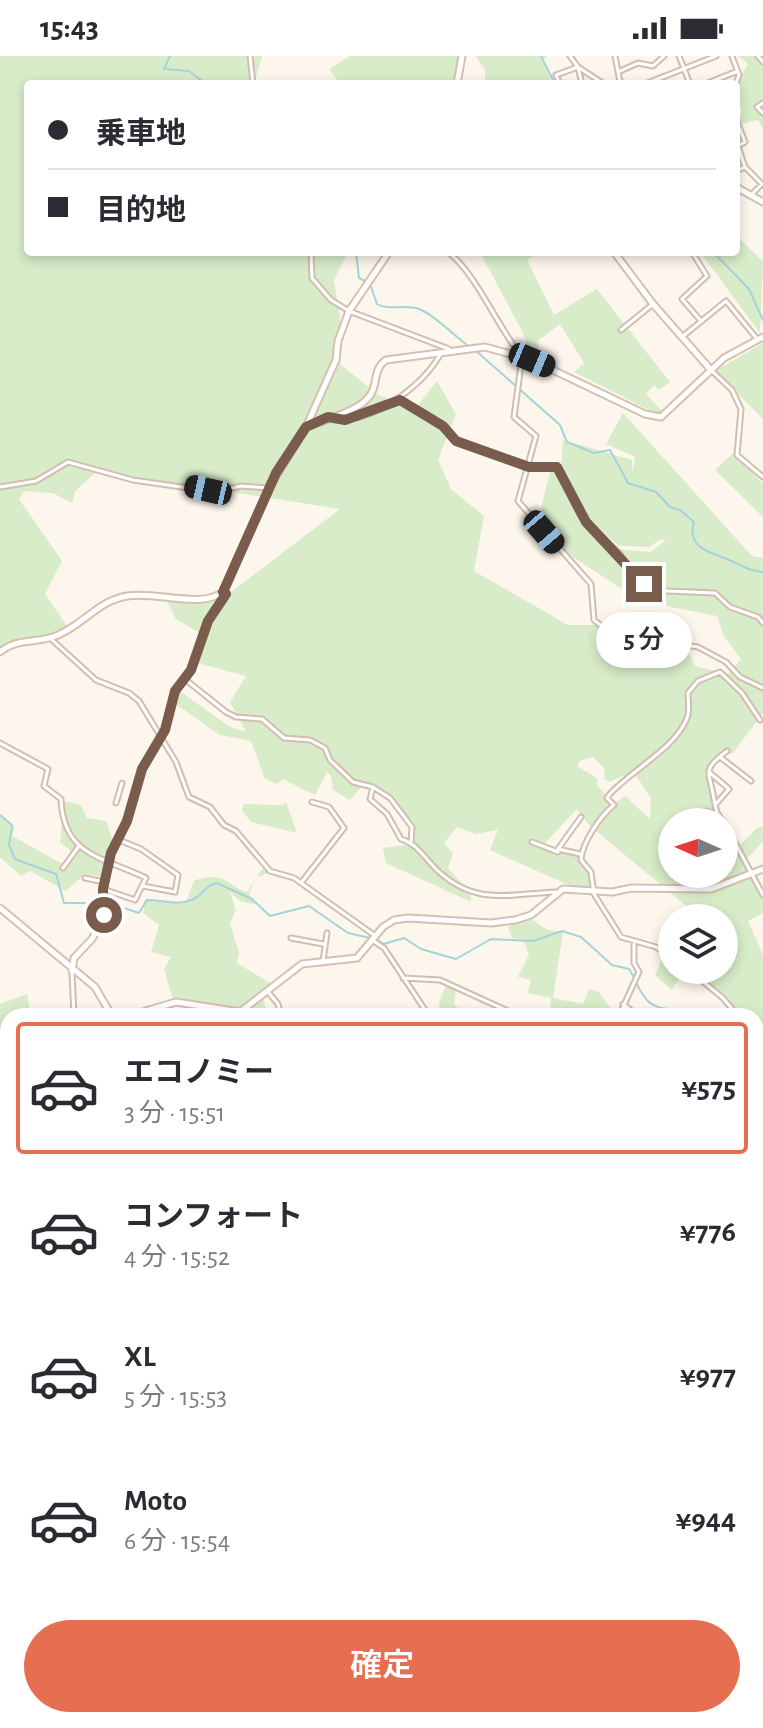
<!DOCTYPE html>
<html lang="ja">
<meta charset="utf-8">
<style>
body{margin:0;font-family:"Alegreya Sans","Noto Sans JP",sans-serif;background:#f7f7f7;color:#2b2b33;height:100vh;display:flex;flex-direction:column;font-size:30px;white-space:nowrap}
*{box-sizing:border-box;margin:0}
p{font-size:26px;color:#7c7c81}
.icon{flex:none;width:44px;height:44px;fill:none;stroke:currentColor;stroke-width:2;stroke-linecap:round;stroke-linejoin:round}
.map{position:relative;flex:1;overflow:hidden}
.side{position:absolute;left:0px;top:952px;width:764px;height:720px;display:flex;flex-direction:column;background:#fff;border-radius:24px 24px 0 0;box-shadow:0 4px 12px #0003}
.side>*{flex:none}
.banner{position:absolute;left:24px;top:24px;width:716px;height:176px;border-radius:8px;box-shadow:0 4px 12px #0003;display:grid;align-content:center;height:176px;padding:0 24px;background:#fff}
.needle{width:52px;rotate:273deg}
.fabs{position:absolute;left:658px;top:752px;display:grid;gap:16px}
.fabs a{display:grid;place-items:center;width:80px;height:80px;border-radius:50%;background:#fff;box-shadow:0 4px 12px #0003;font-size:40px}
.end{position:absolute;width:36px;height:36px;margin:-18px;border:10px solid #7a5c4d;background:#fff;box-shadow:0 0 0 4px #fff}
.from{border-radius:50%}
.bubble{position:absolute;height:56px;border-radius:28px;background:#fff;box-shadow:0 4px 12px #0003;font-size:26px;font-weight:600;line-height:56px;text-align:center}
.car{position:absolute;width:24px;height:48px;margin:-24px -12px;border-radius:10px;box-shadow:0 0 6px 2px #0007;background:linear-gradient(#222 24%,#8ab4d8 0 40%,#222 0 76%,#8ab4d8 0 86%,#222 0)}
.banner b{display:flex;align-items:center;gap:28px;height:76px;font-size:30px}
.banner b+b{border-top:2px solid #e1e1e2}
.banner i{width:20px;height:20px;background:#2b2b33}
ul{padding:14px 0 0;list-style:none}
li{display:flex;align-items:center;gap:24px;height:132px;margin:0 16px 12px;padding:0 8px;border:4px solid transparent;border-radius:8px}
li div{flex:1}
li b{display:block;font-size:30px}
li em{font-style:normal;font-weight:600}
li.active{border-color:#e76f51}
li>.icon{width:72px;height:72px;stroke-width:1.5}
.primary-button{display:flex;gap:16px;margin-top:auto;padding:16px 24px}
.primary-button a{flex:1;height:92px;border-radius:48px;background:#e76f51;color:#fff;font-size:32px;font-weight:600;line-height:92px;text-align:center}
.status{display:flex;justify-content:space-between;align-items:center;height:56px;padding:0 40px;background:#fff;direction:ltr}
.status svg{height:22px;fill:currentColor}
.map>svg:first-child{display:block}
</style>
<div class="status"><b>15:43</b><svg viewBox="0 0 49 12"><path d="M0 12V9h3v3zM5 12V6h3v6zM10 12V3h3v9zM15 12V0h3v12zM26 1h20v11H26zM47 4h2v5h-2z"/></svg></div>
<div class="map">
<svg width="763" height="1672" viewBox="0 0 763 1672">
<rect width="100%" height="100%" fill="#fdf6ec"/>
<path fill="#d8ecc9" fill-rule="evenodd" d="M0 0H262L254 28H28V196H348L334 224 340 261V308L377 338 414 354 437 325 456 358 438 404 451 433 484 460 474 515 568 569H629L687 593 695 610 728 618 741 603 724 580 717 560 640 545 555 489 538 466 552 407 568 438 561 413 563 384 632 404V418L635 401 606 388 623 357 752 500 763 502V657L732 698 727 695 705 717 721 766H672V818H724V771L736 793 757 772 763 771V785L745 805 763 840V857L748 865 763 899V1066H756V960H738L729 945 689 914H724V862H701L590 770 577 753 544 788 558 795 581 799 591 816 592 830H571L490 794 498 774 476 778 457 771 444 787 453 797 448 812 470 837 471 846 386 807 383 792 412 788 411 769 378 730 361 731 350 744 333 734 331 720 327 716 315 739 283 723 277 728 265 723 251 685 220 679 177 649 178 634 230 671 246 676 230 646 246 620 197 607 206 581 176 563 167 545 197 548 223 542 340 453 97 415 75 435 72 447 53 437 24 435 19 443 62 505 45 538 69 573 14 587 0 600ZM575 451 619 490 650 491 659 484H666L651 496 614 493ZM593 701 605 713 604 723 610 726 633 715 651 742 650 763 625 740 614 748 597 729V722L577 710 581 704Z
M350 0H461L456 28H340L329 13Z
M476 0H548L543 4 552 28H485V14Z
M738 0H758L763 6V44L756 51 763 58V73L758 64 742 68 738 62 742 56 737 36 741 19 748 8Z
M736 179 763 206 760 277 700 196H736Z
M480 196H539L527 204 554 259 597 233 670 326 659 334 654 329 646 338 662 355 657 358 574 316 584 307 560 268 538 285 540 303 530 301 524 279Z
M763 287V363L715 315Z
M733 397 763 428V461L715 414Z
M64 745 81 749 87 762 106 765 112 782 104 821 85 818 66 835 30 815 21 820 0 801V760L15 771 12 780 61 807 72 800 69 793 60 787Z
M286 746 297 777 251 766 242 754 244 748 283 749Z
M263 812 268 817 256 822 249 837 256 849 240 845 230 836 236 854 230 868 239 896 237 907 272 928 263 939 266 956 263 960H238L237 954 231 952 173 944 164 913 171 901 151 896 159 869 143 857 145 843 178 848 187 844 194 825C224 813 229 832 247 836Z
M521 863 533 864 547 874 563 876 553 942 583 948 589 933 599 936 616 960H550L551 942 528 937 531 924 518 921 529 899 523 883 512 882 508 871Z
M672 893V914H684L672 934 655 919 665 896Z
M447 927 456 934 454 948 466 960 440 957 439 947Z
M27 938 31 960H8V1059L0 1052V948Z
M0 1184 8 1185V1294L0 1286Z
M763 1305V1379L756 1385V1320Z
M8 1462V1598L0 1590V1468Z
M48 1664H214L221 1672H54Z
M363 1664H479L486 1672H365Z"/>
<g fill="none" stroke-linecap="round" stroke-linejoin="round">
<path stroke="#a5d3da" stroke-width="2" d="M170 0 164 13 189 15 206 28
M541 0 555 28
M356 196 359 222 365 225
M713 196 749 233 763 264
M370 228 377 248C389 255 404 248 419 253 437 260 453 280 470 291
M475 294 560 369 567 386 594 397 610 394 628 427 656 436 670 451 680 454 694 466C686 491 709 496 727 503 742 509 745 514 763 516
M0 759 12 769 9 789 15 803 56 818 64 847H109L139 857 147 844C162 844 177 850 192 844 203 840 204 829 217 827L252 843 270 860 309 850 348 877 370 882
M376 883 384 888 404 882 421 893 456 903 491 883 533 885 562 875 581 881 612 909 629 913C636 923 639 938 649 946 666 961 698 946 716 960
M756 1001 763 1006
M756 1583 763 1599"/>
<path stroke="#bfe3e8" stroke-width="6" d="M0 1558 8 1566
M75 1664 76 1672"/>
<defs>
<path id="street" d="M250 0 253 28
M570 0 578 11 604 28
M615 0 620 26
M679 0 690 28
M732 0 739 19 736 28
M758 0 763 6
M618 16 638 7 653 10 664 0
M560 28 556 19 578 11 582 28
M645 28 716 0
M705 28 738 15
M763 47 757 51 763 57
M736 63 745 86 736 91
M738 90 745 111 762 128 752 138
M736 115 745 111
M311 196 312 222 331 244 349 255 449 293
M448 196C476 217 498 272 522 301L514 361 536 380 518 445 591 528 594 564 604 572H635L663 586 698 591 726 606 740 621 763 632
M692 196 707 220 682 243 701 265
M621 274 653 248
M682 281 726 245 758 284
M711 314 732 334 741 353 737 399 763 421
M400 344 443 370 456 385 529 411H557L580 459 620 498 636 522 667 535 715 537 730 551 758 561 763 567
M332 363C371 369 421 331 440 299
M0 431 36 425 68 406 133 424 216 436 241 430 269 432
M50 582 96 624 129 637 139 645 176 706 189 741 210 751 224 769 236 775 270 815 294 822 374 879
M186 624 226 656 236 661 262 663 284 682 310 684 325 692 330 704 353 726 373 731 390 742 412 771 411 786
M0 687 48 713 44 730 61 743C63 800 103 801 146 822L135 844 103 833
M720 701 751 725
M709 716 729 733 715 749
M373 731 370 743 387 758 401 783C418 788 425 803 438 815 476 850 510 838 555 836
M116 747 122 727
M705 755 716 758
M724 766C716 758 716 753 714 743 710 716 700 715 727 695
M724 766 763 839
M119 784 141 793 178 819 175 836 143 830
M532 786 558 796
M580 798 558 793 581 761
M63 812 79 790
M85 822 104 826
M301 827 344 772 329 751 312 746
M291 882 323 888
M372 884 384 892 429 960
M672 901 656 891 621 881 594 838 591 816 581 804C582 787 600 760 614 749L607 742 609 739C630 715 676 692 687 662 690 655 688 645 688 637L698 625 720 616 742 637 760 664
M323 905 327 877
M689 914 723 942 738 960
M72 916 74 960
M403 922 440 924 519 960
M268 936 278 948 281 960
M623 948 638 960
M619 960 639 916 634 907V888
M756 986 763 993
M0 1058 4 1061 8 1088
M0 1138 8 1134
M756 1156 763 1159
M756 1187 763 1189
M756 1223 763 1212
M756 1282 763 1287
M756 1352 763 1354
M0 1438 8 1441
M756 1487 763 1483
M756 1534 763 1533
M756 1634 763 1638
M213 1664 219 1672
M293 1664 302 1672
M361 1664 371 1672
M326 1665 335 1672
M534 1665 548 1672
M302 1672 305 1664
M673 1672 678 1664
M695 1672 703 1664"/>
<path id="secondary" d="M620 26V28
M457 28 462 0
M736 131 763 146
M614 196 653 248 711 314
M307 371C325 363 360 356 371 338 378 326 373 313 386 304L485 291 532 304 645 358 661 361 724 302 763 281
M0 596C17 581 38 588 58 579 84 568 98 545 127 540 157 535 200 553 223 536
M0 852 95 931 112 960
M72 915 74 902 92 883 103 862 104 827 111 797 127 765 142 713 165 674 175 635 191 614 208 565 226 538 223 536 269 432 306 371 336 304 338 285 349 255 389 196
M129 960 176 946 240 956 302 908 357 902 383 871 394 864 408 862 491 867 515 864 531 859 563 833 612 836 632 832 711 833 763 813
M0 1061H8
M756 1103 763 1105
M756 1124 763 1109
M0 1320 8 1325
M756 1426 763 1428
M0 1644 8 1658
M12 1664 16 1672
M531 1672 535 1664"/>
</defs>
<use href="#street" stroke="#d1beb0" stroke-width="7"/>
<use href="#secondary" stroke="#d6c0b0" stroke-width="9"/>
<use href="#street" stroke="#fff" stroke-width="3"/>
<use href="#secondary" stroke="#fff" stroke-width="5"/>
</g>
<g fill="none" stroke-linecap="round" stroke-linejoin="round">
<path stroke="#7a5c4d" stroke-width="10" d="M104 859 103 833 111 797 127 765 142 713 165 674 175 635 191 614 208 565 226 538 223 536 276 417 306 371 328 361 345 364 400 344 443 370 456 385 529 411H557L586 466 644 528"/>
</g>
</svg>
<div class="fabs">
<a><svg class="needle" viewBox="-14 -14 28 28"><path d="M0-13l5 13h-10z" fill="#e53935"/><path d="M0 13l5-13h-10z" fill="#7c7c81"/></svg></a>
<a><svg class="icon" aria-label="layers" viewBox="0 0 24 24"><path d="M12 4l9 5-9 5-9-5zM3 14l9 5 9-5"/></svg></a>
</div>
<i class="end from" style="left:104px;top:859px"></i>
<i class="end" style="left:644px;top:528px"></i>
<div class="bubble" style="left:596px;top:556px;width:96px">5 分</div>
<i class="car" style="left:532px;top:304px;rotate:113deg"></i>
<i class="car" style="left:208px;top:434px;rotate:283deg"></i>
<i class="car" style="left:544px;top:476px;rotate:139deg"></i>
<div class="banner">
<b><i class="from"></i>乗車地</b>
<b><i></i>目的地</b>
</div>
<section class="side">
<ul>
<li class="active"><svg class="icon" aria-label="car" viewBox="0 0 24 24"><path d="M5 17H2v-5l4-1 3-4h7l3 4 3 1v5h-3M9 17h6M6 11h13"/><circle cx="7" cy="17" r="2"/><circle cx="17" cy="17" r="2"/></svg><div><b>エコノミー</b><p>3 分 · 15:51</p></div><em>¥575</em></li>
<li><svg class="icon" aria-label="car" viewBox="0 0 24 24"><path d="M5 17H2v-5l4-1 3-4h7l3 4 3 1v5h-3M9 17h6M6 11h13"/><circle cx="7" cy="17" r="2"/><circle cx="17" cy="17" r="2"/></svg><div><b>コンフォート</b><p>4 分 · 15:52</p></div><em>¥776</em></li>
<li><svg class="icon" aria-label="car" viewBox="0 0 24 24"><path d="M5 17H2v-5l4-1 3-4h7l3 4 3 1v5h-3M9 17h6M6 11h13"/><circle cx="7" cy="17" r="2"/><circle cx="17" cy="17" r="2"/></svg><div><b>XL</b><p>5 分 · 15:53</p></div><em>¥977</em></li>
<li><svg class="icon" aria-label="car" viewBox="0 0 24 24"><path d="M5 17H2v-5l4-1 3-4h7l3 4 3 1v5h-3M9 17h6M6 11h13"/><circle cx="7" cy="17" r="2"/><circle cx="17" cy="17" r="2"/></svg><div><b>Moto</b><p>6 分 · 15:54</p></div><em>¥944</em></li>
</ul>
<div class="primary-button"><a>確定</a></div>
</section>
</div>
